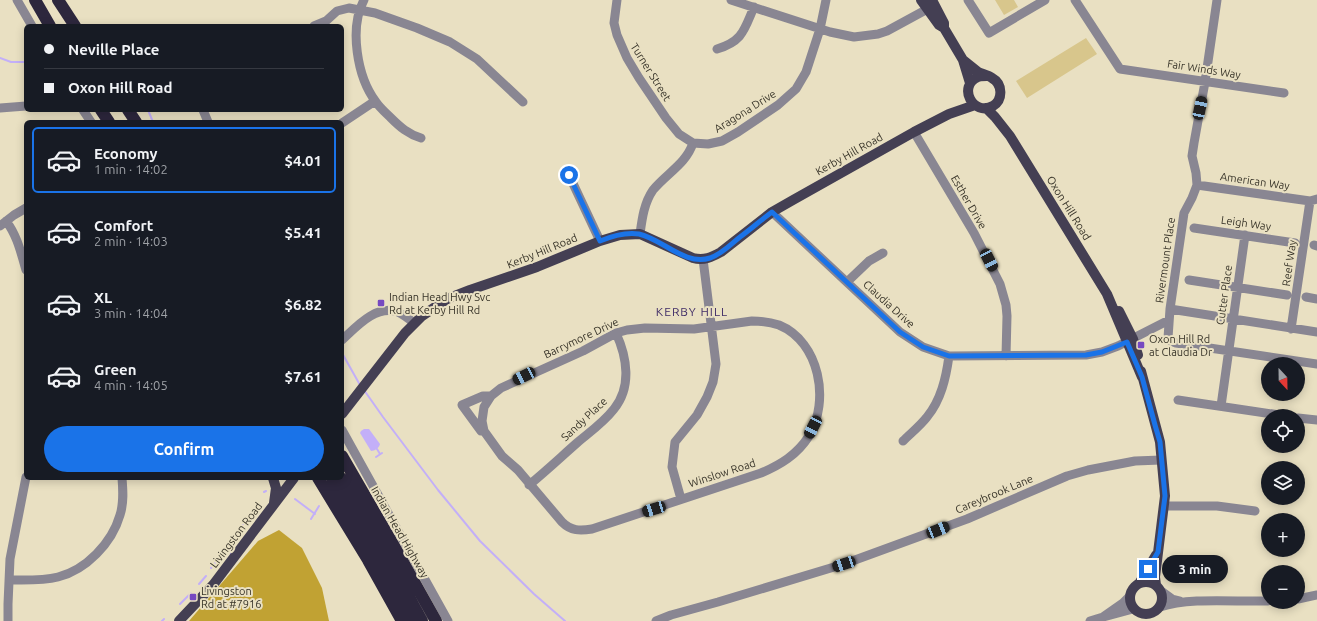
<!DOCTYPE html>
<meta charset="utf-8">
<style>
body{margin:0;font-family:Ubuntu,sans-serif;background:#242831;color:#f1f3f6;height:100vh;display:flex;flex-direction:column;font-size:15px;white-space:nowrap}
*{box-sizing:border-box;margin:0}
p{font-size:13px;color:#9ea1a6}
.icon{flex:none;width:22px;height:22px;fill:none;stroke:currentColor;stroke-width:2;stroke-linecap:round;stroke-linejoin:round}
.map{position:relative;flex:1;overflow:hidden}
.panel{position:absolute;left:24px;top:120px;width:320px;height:360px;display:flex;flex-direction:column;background:#171b24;border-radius:6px;box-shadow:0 2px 10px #0003}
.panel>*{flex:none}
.banner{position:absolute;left:24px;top:24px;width:320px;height:88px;border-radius:6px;box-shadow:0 2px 10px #0003;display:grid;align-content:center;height:88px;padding:0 20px;background:#171b24}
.needle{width:26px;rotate:158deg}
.controls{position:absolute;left:1261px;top:357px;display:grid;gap:8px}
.controls a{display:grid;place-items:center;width:44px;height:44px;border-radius:50%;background:#171b24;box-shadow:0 2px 10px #0003;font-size:20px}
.end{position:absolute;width:18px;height:18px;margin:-9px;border:5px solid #1a73e8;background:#fff;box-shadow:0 0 0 2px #fff}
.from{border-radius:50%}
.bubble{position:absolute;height:28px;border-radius:14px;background:#171b24;box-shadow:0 2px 10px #0003;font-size:13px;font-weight:600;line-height:28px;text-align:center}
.car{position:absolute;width:12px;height:24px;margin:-12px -6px;border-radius:5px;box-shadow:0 0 3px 1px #0007;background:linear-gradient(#222 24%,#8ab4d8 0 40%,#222 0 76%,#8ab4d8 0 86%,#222 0)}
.banner b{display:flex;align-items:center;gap:14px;height:38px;font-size:15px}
.banner b+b{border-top:1px solid #363941}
.banner i{width:10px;height:10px;background:#f1f3f6}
ul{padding:7px 0 0;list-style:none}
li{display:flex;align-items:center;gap:12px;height:66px;margin:0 8px 6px;padding:0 12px;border:2px solid transparent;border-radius:6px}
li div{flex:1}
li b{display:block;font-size:15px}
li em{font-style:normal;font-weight:600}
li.on{border-color:#1a73e8}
li>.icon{width:36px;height:36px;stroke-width:1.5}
.action{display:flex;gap:8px;margin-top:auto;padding:8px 20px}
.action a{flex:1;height:46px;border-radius:24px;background:#1a73e8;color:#fff;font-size:16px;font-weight:600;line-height:46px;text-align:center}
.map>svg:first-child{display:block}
</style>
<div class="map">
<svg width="1317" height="621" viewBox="0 0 1317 621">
<rect width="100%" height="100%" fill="#e9e0c2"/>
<path fill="#d8c68c" d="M995 0H1014L1018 7 1004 15Z
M1086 38 1097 54 1027 98 1016 81Z"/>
<path fill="#c1a233" d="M279 530 302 548 322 588 329 621H189L258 541Z"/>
<path fill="#c3aff8" d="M364 429H369L380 444C379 448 375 451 371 451L360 433 361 431Z"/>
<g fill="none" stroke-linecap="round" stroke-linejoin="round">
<path stroke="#c3aff8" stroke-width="2" d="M0 58 11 62H26
M148 110 153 122
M342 353 360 385
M364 390 383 417 438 490 480 541 534 594 565 621
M377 449 380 454
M376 457 382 453
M264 492 266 491
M295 499 315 514
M311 519 319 506
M243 525 253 512
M233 540 236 535
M226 549 231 553
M211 568 228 547
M199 584 206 576
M180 604 191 593
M162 621 164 619"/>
<path stroke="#898692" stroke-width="9" d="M17 0 32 26
M364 0C349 28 357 77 376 102 380 108 386 113 391 118 400 127 408 134 421 138
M617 0 614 23 617 35 627 58 639 78 666 118 679 134 693 143 708 144 722 141 738 132 778 105 796 89 806 72 820 29 826 0
M731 0 830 32 854 37 878 34 887 31 933 6
M968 0 989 33 1045 0
M1075 0 1120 69 1284 93
M1217 0 1205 82 1194 143 1192 156 1196 173 1197 185 1192 198 1184 213 1170 309 1168 338 1171 341 1176 343 1317 364
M314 26 326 21 337 11 349 8 375 13 417 28 450 42 477 59 523 102
M717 49C743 41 744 30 754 7
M0 108 26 106
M83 110 91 122
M203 110 208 122
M342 123 375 101
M914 132 974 233 1000 284 1006 305 1007 316 1006 356
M569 175 600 241
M1197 185 1310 201 1317 199
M772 212 900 332 923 347 949 356 1086 355 1102 352 1118 346 1169 320
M6 221C17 235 21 253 26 270
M0 226 14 215 26 208
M1194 228 1295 243
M640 234C642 219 644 203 653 190 667 173 686 164 693 143
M1314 245 1317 246
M1189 280 1287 295
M847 282 869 261 883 253
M1306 297 1317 299
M1170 309 1317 332
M752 321C762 321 770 322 779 325 820 342 830 401 809 436 797 455 780 465 761 473L592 529C580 531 571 531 562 522L518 470 502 456 484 431 482 421 484 407 491 396 501 388 583 351 616 333 627 330 645 328 694 329Z
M1291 329 1310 201
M342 340C356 327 376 304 398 312 404 315 409 319 414 323
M1178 400 1286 416
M1221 406 1245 235
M1298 418 1317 420
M342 430 448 621
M484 431H481L462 405 483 396H491
M903 441C911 433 920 426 927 417 941 400 946 378 949 356
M529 485C546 471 562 456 578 442 590 432 604 422 614 409 632 387 627 357 616 333
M681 499 672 467 675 442 697 415 707 397 713 382 716 364 703 259
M1164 506H1217L1255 511
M9 580C25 580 42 581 58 577 86 570 112 543 120 515 124 503 123 490 122 478
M1161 591 1172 599 1180 601
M1129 597 1123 603 1103 617 1133 609
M1298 599 1317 595
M1160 607C1190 597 1235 602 1268 601
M8 621V604L10 559 26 477
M656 621 671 615 718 602 844 564 967 519 1067 476 1088 470 1135 461 1161 460
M1090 621 1103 617"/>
<path stroke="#443f53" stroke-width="10" d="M921 0 939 25 944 28
M932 0 944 23V28L963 60 970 83
M963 60C968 64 973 68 978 72 982 74 988 75 992 78 1003 84 1003 100 993 106 973 117 957 86 978 77 980 76 984 76 987 76
M986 108 995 117 1010 136 1107 294 1142 377
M1119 311 1133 339 1138 355
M1141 371 1160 442 1165 496 1155 577 1156 585
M342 414 405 333 422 316 447 299 470 290 537 267 600 241 620 235 640 234 693 258C704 261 712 257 721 252L772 212 793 200 914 132 949 114 975 105
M273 478 276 488 274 503
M1130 598a16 16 0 1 1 32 0a16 16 0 1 1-32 0Z
M1140 582 1156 555
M179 621 213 585 294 478"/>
<path stroke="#2d273d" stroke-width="12" d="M35 0 50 26
M58 0 75 26
M101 110 109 122
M128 110 136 122
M342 456 394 546 436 621
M318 478 368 560 402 621
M332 478 413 621
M341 478 380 545 422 621"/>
</g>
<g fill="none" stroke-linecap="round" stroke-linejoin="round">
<path stroke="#1a73e8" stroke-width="5" d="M569 175 600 241C612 236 626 232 639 234 662 239 685 266 710 258 722 254 731 244 740 237 751 229 761 220 772 212L900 332 923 347 949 356 1086 355 1102 352 1127 342 1142 377 1155 425 1160 442 1165 496 1158 552 1148 569"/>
</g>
<g fill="#7649c1" stroke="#e9e0c2" stroke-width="1.5">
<rect x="377" y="299" width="8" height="8" rx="2"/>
<rect x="1137" y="341" width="8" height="8" rx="2"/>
<rect x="189" y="593" width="8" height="8" rx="2"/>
</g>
<g text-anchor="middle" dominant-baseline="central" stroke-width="4" stroke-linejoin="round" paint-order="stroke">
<g font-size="11" fill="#383429" stroke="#e9e0c2">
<text transform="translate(1204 69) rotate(9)">Fair Winds Way</text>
<text transform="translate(651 72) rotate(58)">Turner Street</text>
<text transform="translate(745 111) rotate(-32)">Aragona Drive</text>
<text transform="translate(849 154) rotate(-29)">Kerby Hill Road</text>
<text transform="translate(1255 181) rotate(8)">American Way</text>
<text transform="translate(969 202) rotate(60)">Esther Drive</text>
<text transform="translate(1069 208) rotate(58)">Oxon Hill Road</text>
<text transform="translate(1246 223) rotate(8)">Leigh Way</text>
<text transform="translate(542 251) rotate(-22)">Kerby Hill Road</text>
<text transform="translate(1165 260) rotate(-82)">Rivermount Place</text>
<text transform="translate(1289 263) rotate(-82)">Reef Way</text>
<text transform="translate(1224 295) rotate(-82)">Cutter Place</text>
<text transform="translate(889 304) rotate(42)">Claudia Drive</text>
<text transform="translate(581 338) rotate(-25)">Barrymore Drive</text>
<text transform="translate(584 419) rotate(-43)">Sandy Place</text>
<text transform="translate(722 473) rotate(-18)">Winslow Road</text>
<text transform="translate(994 494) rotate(-23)">Careybrook Lane</text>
<text transform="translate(400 532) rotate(60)">Indian Head Highway</text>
<text transform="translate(236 535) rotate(-53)">Livingston Road</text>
</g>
<g font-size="11" fill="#383429" stroke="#e9e0c2" text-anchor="start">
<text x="389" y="297">Indian Head Hwy Svc<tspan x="389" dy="13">Rd at Kerby Hill Rd</tspan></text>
<text x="1149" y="339">Oxon Hill Rd<tspan x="1149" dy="13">at Claudia Dr</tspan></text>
<text x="201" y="591">Livingston<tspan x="201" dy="13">Rd at #7916</tspan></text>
</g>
<g font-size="12" letter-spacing="1" fill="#3f2b66" stroke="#e9e0c2">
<text x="692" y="311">KERBY HILL</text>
</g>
</g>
</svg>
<div class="controls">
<a><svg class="needle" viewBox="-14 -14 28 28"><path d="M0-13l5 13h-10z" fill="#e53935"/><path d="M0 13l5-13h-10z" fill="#9ea1a6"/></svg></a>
<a><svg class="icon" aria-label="locate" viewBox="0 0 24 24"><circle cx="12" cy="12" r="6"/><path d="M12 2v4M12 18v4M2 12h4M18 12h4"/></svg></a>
<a><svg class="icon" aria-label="layers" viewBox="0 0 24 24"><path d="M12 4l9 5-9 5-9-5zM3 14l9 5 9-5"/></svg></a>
<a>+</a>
<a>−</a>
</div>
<i class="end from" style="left:569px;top:175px"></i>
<i class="end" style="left:1148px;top:569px"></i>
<div class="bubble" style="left:1162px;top:555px;width:66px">3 min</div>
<i class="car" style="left:1200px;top:108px;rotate:12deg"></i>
<i class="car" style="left:989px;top:260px;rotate:153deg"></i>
<i class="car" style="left:524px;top:376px;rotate:244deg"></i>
<i class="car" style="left:813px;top:427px;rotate:207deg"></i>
<i class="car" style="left:654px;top:509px;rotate:253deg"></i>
<i class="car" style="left:938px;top:530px;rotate:68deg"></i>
<i class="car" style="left:844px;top:564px;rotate:252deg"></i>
<div class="banner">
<b><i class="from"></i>Neville Place</b>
<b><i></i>Oxon Hill Road</b>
</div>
<section class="panel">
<ul>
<li class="on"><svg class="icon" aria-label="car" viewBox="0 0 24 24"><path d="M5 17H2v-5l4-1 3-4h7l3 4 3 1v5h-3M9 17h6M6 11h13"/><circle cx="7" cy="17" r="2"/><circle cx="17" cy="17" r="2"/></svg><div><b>Economy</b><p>1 min · 14:02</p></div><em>$4.01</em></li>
<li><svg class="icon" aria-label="car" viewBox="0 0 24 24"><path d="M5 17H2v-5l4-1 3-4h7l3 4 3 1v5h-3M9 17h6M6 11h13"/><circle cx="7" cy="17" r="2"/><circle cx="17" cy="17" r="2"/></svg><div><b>Comfort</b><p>2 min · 14:03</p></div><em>$5.41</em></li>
<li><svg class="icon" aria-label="car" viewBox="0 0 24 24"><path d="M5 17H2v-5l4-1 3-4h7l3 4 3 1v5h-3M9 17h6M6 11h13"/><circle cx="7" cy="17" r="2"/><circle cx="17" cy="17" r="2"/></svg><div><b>XL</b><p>3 min · 14:04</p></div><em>$6.82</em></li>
<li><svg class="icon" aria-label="car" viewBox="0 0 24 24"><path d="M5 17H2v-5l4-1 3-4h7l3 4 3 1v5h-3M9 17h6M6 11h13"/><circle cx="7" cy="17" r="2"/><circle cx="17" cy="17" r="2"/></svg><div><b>Green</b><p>4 min · 14:05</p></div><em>$7.61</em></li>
</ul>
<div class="action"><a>Confirm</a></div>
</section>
</div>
